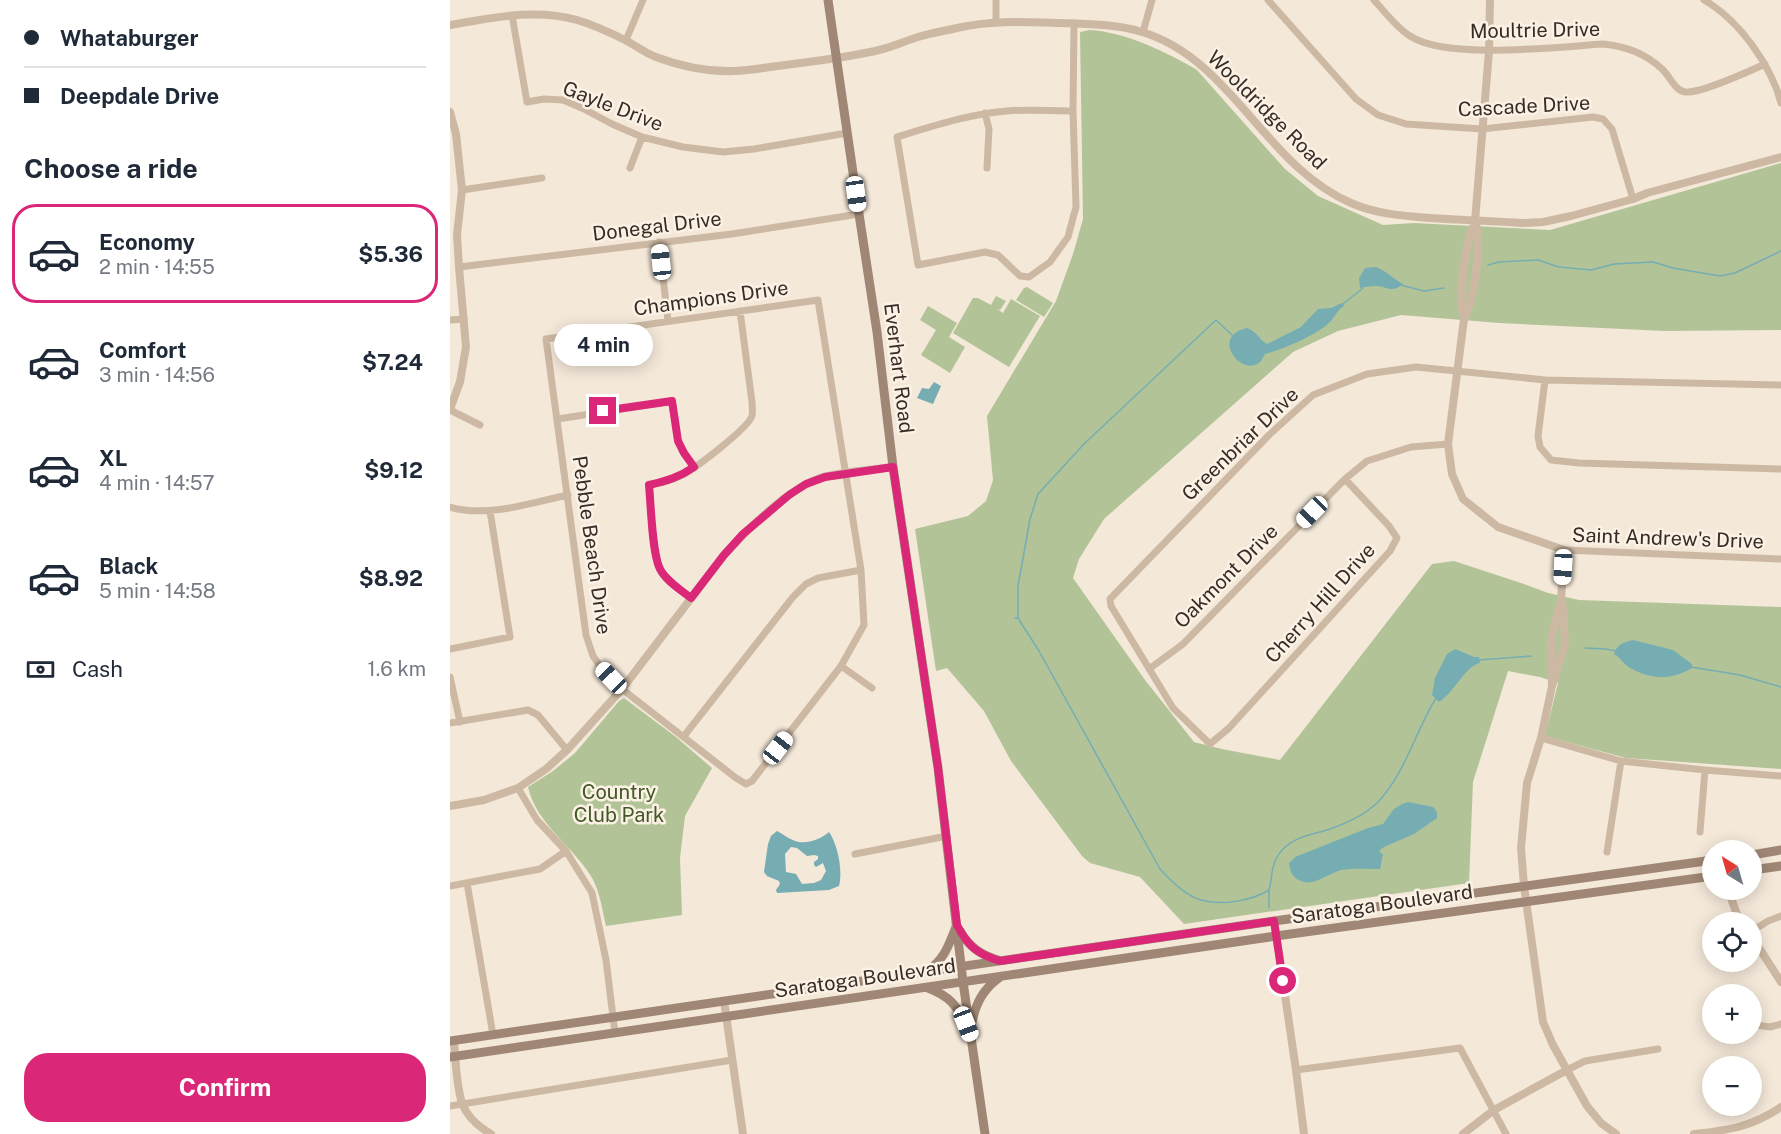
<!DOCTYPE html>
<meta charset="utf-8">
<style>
body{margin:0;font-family:"Public Sans",sans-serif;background:#f6f6f7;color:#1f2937;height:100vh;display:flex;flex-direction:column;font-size:22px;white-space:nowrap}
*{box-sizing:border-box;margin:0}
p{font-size:20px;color:#747a83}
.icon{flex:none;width:33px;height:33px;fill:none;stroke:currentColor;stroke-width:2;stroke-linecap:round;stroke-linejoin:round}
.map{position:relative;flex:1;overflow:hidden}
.drawer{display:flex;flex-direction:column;background:#fff;width:450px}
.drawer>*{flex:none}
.hud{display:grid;align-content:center;height:132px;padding:0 24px;background:#fff}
.needle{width:39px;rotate:323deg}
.fabs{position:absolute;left:1252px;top:840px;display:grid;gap:12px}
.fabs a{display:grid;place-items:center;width:60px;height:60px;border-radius:50%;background:#fff;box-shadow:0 3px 15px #0003;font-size:30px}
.end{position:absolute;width:27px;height:27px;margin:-14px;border:8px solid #db2777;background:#fff;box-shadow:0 0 0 3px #fff}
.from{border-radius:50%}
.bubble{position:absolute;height:42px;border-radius:21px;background:#fff;box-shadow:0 3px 15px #0003;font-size:20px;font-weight:700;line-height:42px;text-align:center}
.car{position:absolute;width:18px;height:36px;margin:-18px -9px;border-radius:8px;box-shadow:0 0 4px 2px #0007;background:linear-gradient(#fff 24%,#345 0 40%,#fff 0 76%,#345 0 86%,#fff 0)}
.hud b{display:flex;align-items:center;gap:21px;height:57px;font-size:22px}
.hud b+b{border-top:2px solid #e0e1e3}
.hud i{width:15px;height:15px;background:#1f2937}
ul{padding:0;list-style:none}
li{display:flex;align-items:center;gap:18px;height:99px;margin:0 12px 9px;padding:0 12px;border:3px solid transparent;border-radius:24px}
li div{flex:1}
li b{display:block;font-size:22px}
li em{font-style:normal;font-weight:700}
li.selected{border-color:#db2777}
li>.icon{width:54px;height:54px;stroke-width:1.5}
h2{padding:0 24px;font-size:27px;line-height:72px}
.pay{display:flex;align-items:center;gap:15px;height:66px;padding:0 24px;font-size:22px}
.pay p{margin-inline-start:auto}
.cta{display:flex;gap:12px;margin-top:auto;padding:12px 24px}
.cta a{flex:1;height:69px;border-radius:24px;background:#db2777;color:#fff;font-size:24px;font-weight:700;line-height:69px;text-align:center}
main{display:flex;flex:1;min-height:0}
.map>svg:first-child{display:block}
</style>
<main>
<section class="drawer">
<div class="hud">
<b><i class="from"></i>Whataburger</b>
<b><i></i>Deepdale Drive</b>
</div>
<h2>Choose a ride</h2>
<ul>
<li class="selected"><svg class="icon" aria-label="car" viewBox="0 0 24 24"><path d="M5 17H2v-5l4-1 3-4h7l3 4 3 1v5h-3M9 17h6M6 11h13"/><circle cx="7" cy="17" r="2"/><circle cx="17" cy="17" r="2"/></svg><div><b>Economy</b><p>2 min · 14:55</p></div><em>$5.36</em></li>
<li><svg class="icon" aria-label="car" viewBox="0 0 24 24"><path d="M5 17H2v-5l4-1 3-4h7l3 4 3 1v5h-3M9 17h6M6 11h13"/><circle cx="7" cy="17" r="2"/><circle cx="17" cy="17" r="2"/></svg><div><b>Comfort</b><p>3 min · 14:56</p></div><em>$7.24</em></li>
<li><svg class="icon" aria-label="car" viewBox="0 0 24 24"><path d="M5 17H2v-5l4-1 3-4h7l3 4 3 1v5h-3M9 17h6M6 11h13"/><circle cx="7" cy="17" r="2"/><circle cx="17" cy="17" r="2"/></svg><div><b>XL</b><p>4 min · 14:57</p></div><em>$9.12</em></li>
<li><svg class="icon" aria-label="car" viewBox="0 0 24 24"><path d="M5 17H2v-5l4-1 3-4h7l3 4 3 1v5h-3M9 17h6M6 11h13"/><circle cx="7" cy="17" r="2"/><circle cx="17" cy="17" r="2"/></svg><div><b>Black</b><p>5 min · 14:58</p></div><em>$8.92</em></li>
</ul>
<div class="pay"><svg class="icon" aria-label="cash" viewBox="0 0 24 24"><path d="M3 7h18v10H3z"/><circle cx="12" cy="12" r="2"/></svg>Cash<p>1.6 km</p></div>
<div class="cta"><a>Confirm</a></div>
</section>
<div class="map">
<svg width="1331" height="1134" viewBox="0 0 1331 1134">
<rect width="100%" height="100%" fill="#f4e8d9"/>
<path fill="#b2c497" d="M640 30C675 32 717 52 747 70L835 169 868 196 933 225 964 223 1100 230 1331 163V330L1214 331 1049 323 951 315 888 331 843 352 654 519 629 559 623 578 695 680 744 742 772 749 830 760 982 564 1004 561 1071 583 1098 593 1129 600 1331 607V769L1176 758 1095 736 1108 683 1090 677 1058 671 1023 782 1019 883 734 924 690 877 640 863 632 856 561 761 534 711 497 668 486 671 465 529 518 516 536 501 543 480 537 416 606 301 623 254 633 219 630 32Z
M577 287 603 303 594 317 566 300 574 288Z
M546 296 556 301 550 310 547 309 553 313 561 299 590 316 559 367 503 333 523 298H528L541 305Z
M478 306 507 323 499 337 515 347 500 373 471 355 486 330 470 320Z
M174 698 226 737 262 768 235 816 230 858 232 915 156 926C152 909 150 891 141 876 122 846 86 823 78 787L103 771 125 753 169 701Z"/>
<path fill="#75adb3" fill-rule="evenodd" d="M926 267C937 271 943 279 953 284 940 294 938 286 925 286 920 286 915 287 910 288L909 278 915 268Z
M892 303 894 306C887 310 885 317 879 323 866 335 832 350 815 354 813 357 812 360 810 362 794 376 769 347 784 334 787 331 793 329 797 328 808 332 809 340 817 344L851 327 868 309 881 308Z
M484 382 491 386 483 404 467 398 472 388 479 389Z
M1183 640 1223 650 1242 664V668C1222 680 1203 680 1182 669 1175 666 1171 658 1164 654 1167 644 1174 642 1183 640Z
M1005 649 1024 657H1029L1030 663C1016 665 1004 693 989 702L982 695 985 678 997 654Z
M958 802 983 807 987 812V818L964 834 934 847 930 850V853L933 854 930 869C917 869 903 868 891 870 876 874 862 889 847 879 841 875 840 870 839 863L845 857 918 828 933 824 944 809 952 804Z
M327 831C333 834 339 839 345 841 356 845 371 839 379 832 388 845 393 871 389 886L379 890 327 893 326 890 330 884 329 881 317 876 314 872 318 844 321 836ZM341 847 347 848 357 856 364 855 368 856V859L364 862V865L366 867 373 863 376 871 371 880 364 883 352 884 346 874 336 872 335 854Z"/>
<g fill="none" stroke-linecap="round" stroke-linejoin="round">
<path stroke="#75adb3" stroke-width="1.5" d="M1038 265 1049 262 1088 260 1109 267 1141 270 1164 264 1203 262 1223 268 1270 276 1285 273 1331 251
M951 285 974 291 994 288
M893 304 913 288
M565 618H568V585L572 564 580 519 588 494 634 444 766 320 782 335
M568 618 589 651 710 869C720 880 736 896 751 900 772 906 801 901 819 890 822 880 821 868 826 859 837 837 859 836 880 829 897 823 915 815 928 802 956 772 965 732 986 698
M1135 648 1156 649 1166 651
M1028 660 1081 656
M1241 667 1290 675 1331 687
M819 891V908"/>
<path stroke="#cdb9a3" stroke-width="7" d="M546 0V22
M818 0 906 99 928 115 956 124 1032 129 1143 117 1153 119 1162 129 1183 199
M924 0C934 11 947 28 960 36 996 60 1107 47 1153 44 1175 46 1195 53 1212 69 1220 76 1224 90 1235 92 1249 94 1300 71 1315 64
M1254 0C1289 20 1321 65 1331 103
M62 15 77 102 94 99 113 100 134 109 162 124 192 137 233 147 273 152 304 149 397 133
M693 32 702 0
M176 40 193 0
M623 111C601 111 579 109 557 111 519 114 483 126 447 137L468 265 535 252 548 255 570 276 579 277 600 262 618 237 626 207 623 111 624 23
M535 113 539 129 537 168
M180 168 192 137
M12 190 92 178
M209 242 218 321
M9 267 282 234 409 214
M368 300 411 570 414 625 391 666 302 781 296 784 286 778 172 689 150 666 143 656 136 635 96 339Z
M0 320 14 319
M1095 380 1088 436 1090 447 1101 460 1129 463 1331 469
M0 410 30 425
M108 419 222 401 228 441 234 453 244 467
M895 479 939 526 947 538 940 551 779 728 760 744 723 708 661 606 660 599 819 435 863 395 917 374 966 367 1095 380 1331 385
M0 507C38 518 80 503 118 495
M1114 550 1331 559
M241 598C231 590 216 581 210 569 202 554 201 505 199 485 210 483 220 481 230 476 244 470 298 428 302 416 303 412 302 406 302 402L290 311
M0 649 60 637 40 511
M391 666 422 688
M699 669 733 644 895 479 917 461 961 447 998 444
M0 677 10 722
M0 723 78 710 88 715 117 750
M234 736 343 597 356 584 368 578 411 570
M1091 738 1171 761 1255 770 1331 776
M68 788 87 820 116 851 142 893 156 960 165 1033
M1250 832 1255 770
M1157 852 1171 761
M405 854 497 836
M17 883 43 1035
M0 886 90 869 116 851
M1302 931 1318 921 1331 916
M1302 1026 1306 1025 1320 1027 1331 1024
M846 1070 1010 1048 1056 1134
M1117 1070 1135 1061 1208 1049
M0 1106 282 1060"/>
<path stroke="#cdb9a3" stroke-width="8" d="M1040 0 1039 51 1025 221C1015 245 1008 293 1014 319L998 444 1002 474 1013 499 1048 527 1114 550 1111 601 1101 639 1102 686
M0 25C42 18 85 8 127 20 144 25 159 32 175 40 185 45 195 53 206 57 230 66 259 72 285 71 304 70 324 66 343 64 372 60 401 57 429 50 442 47 455 41 468 37 481 33 494 31 507 28 542 20 576 22 611 23 638 24 666 24 692 32 782 59 815 166 901 203 926 214 953 216 980 218 1011 220 1042 221 1073 223L1093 222 1121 216 1183 199 1197 193 1331 157
M0 112 6 134 12 190 7 235 9 267 16 347 10 382 0 409
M1014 319C1025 298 1032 242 1025 221
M1111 602 1113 607 1115 644 1102 686 1091 738 1077 783 1071 848 1074 886 1093 1022 1103 1045 1137 1106 1151 1123 1166 1134
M0 806 34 800 68 788 96 769 117 750 172 689 274 555C299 528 338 488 373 477 395 471 421 470 443 467
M1278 890 1288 917 1292 922
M824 921 846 1070 854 1134
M1302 937 1331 982
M274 1001 293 1134
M4 1041C5 1057 7 1088 12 1103 17 1117 29 1127 41 1134
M1013 1134 1044 1110 1117 1070
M1244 1134C1280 1130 1301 1127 1331 1107"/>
<path stroke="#a08775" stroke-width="9" d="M378 0 409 214 427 332 443 467 488 768 513 982 535 1134
M1302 855 1331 850
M1302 870 1331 866
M510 931C519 947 531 955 548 960
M478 970C495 959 499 944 506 927
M478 988C499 996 507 1005 516 1025
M522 1022C526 1003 533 989 550 977
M0 1041 824 921 1263 860
M0 1057 826 936 1263 876"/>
</g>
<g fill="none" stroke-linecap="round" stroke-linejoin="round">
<path stroke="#db2777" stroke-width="8" d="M153 411 222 401 228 441 234 453 244 467C230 477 216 481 199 485 201 505 202 554 210 569 216 581 231 590 241 598L274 555 293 534 339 495 356 484 375 477 443 467 488 768 507 925C518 946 527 954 550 961L824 921 833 981"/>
</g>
<g text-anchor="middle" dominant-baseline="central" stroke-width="5" stroke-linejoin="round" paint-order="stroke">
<g font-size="20" fill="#372c26" stroke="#fbf2e5">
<text transform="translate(1085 30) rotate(-1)">Moultrie Drive</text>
<text transform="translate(163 106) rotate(21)">Gayle Drive</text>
<text transform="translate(1074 106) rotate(-3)">Cascade Drive</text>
<text transform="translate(817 110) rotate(45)">Wooldridge Road</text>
<text transform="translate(207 226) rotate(-7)">Donegal Drive</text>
<text transform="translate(261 298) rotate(-8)">Champions Drive</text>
<text transform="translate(449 368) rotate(83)">Everhart Road</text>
<text transform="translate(790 444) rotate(-44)">Greenbriar Drive</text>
<text transform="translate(1218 538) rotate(2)">Saint Andrew's Drive</text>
<text transform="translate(142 545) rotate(82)">Pebble Beach Drive</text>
<text transform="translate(776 576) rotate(-45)">Oakmont Drive</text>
<text transform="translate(870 603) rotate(-48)">Cherry Hill Drive</text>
<text transform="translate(932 904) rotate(-8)">Saratoga Boulevard</text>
<text transform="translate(415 978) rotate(-8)">Saratoga Boulevard</text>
</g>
<g font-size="20" fill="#435828" stroke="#fbf2e5">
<text x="169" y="792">Country<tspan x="169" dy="23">Club Park</tspan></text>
</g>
</g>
</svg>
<div class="fabs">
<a><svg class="needle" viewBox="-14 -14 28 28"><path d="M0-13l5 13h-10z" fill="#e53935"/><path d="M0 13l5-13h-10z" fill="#747a83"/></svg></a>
<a><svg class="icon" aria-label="locate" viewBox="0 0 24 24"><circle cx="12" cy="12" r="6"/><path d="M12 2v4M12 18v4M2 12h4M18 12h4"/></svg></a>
<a>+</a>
<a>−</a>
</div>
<i class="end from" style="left:833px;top:981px"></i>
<i class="end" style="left:153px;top:411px"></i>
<div class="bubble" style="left:104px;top:324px;width:99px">4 min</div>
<i class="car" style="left:406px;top:194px;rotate:172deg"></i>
<i class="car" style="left:211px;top:262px;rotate:354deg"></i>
<i class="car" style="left:862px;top:512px;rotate:224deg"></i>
<i class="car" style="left:1113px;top:567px;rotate:183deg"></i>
<i class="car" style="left:161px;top:678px;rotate:316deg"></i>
<i class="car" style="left:328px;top:748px;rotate:38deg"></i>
<i class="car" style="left:516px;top:1024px;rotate:159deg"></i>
</div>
</main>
